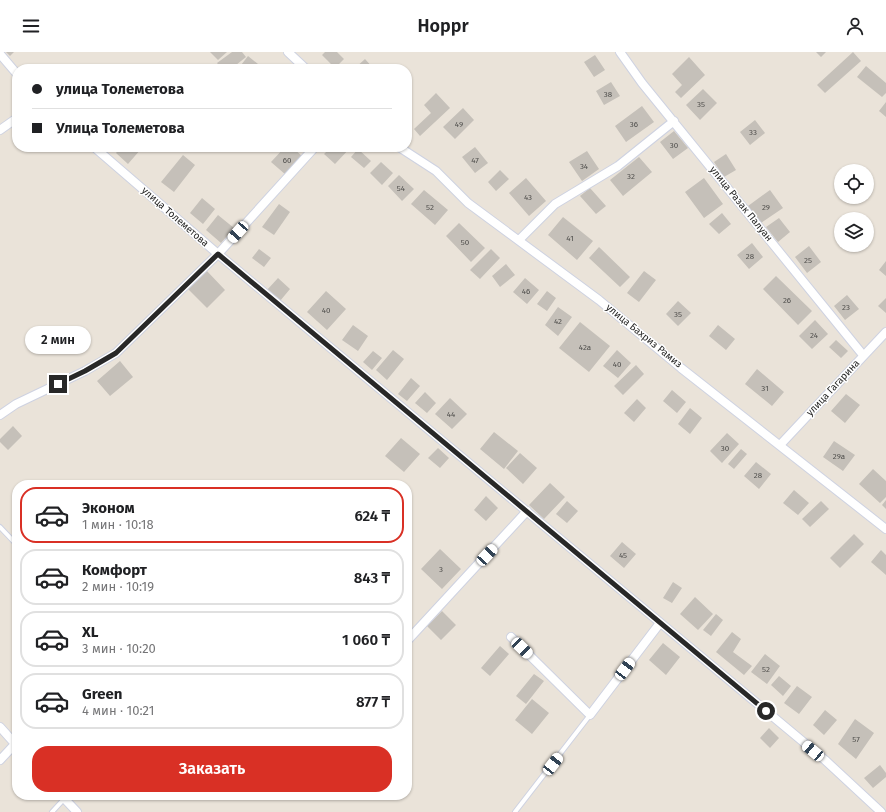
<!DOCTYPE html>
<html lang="ru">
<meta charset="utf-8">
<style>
body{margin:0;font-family:"Fira Sans",sans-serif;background:#f2f2f2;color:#202124;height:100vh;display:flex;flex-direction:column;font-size:15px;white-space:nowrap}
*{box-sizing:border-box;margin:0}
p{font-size:13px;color:#757577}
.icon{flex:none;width:22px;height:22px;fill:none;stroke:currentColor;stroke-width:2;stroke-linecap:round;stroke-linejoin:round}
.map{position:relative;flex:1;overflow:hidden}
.details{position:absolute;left:12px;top:428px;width:400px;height:320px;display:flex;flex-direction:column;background:#fff;border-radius:16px;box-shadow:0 1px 3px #0004}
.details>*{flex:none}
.banner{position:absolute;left:12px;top:12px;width:400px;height:88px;border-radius:16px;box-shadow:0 1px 3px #0004;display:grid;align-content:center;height:88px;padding:0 20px;background:#fff}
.fabs{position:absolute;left:834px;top:112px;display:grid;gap:8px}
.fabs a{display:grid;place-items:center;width:40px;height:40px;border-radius:50%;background:#fff;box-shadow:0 1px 3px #0004;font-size:20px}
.end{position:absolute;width:18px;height:18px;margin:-9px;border:5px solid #282828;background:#fff;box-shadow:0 0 0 2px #fff}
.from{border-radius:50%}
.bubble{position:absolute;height:28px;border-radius:14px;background:#fff;box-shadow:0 1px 3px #0004;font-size:13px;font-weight:600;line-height:28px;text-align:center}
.car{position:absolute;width:12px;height:24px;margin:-12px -6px;border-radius:5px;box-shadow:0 0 3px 1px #0007;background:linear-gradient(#fff 24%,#345 0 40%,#fff 0 76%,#345 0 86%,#fff 0)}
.banner b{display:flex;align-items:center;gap:14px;height:38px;font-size:15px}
.banner b+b{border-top:1px solid #e0e0e0}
.banner i{width:10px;height:10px;background:#202124}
ul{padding:7px 0 0;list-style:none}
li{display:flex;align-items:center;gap:12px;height:56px;margin:0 8px 6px;padding:0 12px;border:2px solid #e0e0e0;border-radius:16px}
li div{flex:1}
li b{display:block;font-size:15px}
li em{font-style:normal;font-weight:600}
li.selected{border-color:#d93025}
li>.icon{width:36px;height:36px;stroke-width:1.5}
.cta{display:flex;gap:8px;margin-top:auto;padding:8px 20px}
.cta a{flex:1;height:46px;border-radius:16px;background:#d93025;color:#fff;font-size:16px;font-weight:600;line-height:46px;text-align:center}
header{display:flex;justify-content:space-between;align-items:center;height:52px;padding:0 20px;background:#fff;font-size:18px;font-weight:600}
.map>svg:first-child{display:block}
</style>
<header><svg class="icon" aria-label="menu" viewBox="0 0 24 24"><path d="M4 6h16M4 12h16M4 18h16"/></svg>Hoppr<svg class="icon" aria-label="person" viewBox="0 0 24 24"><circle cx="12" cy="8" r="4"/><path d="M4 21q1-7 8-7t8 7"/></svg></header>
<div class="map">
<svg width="886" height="760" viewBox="0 0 886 760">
<rect width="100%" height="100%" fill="#eae3d9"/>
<path fill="#c5c0b9" d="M6 0H14L10 4Z
M210 0H227L218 8Z
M232 0H242L246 5 231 17H222L217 11Z
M325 0H337L344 7 335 16 322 3Z
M816 0H826L821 5Z
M853 0 861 9 825 41 817 33Z
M595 3 605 18 594 25 584 10Z
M248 4 258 12 255 17H238Z
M689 5 705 23 681 46 675 40 682 33 672 22Z
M365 7 374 17H354Z
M866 14 886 31V41L882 45 857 25Z
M611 30 620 44 604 53 596 39Z
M703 37 717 51 700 68 686 53Z
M436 41 450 56 420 84 414 77 431 61 424 53Z
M886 50V65L879 59Z
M642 54 654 70 626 90 615 74Z
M463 56 474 68 455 87 443 75Z
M755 68 765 81 750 93 740 80Z
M674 79 688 96 673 107 660 90Z
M121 95H139L141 97 128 112 116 101Z
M285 95H292L303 105 286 123 271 110Z
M331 95H351L335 112 324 102Z
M475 95 488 111 475 121 462 105Z
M358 97 371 109 364 116 351 105Z
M587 99 599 117 582 129 569 110Z
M726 102 736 118 724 125 714 110Z
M183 103 195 113 174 140 161 130Z
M639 105 652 120 623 144 610 128Z
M381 110 393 121 382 133 370 121Z
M500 118 509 127 496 139 488 130Z
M399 123 414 137 402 149 388 134Z
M526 126 546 149 529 164 509 141Z
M704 126 723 152 704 166 685 140Z
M590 136 606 154 596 162 580 144Z
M424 138 448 158 435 173 411 152Z
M770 138 783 156 761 171 748 154Z
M202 146 215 157 203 172 190 161Z
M279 152 290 160 274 183 262 175Z
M722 161 731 172 719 182 709 172Z
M218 163 234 176 221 191 206 178Z
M563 165 593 189 577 208 548 183Z
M779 166 790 180 778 190 766 175Z
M459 171 485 196 471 210 446 184Z
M752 191 763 205 749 217 737 203Z
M809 194 821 210 807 221 795 205Z
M599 195 630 225 620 235 589 206Z
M259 197 271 206 264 215 252 206Z
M491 197 500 206 480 227 470 218Z
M886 209V224L879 218Z
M506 212 515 223 500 235 492 224Z
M206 218 225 238 207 256 187 236Z
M644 219 656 228 639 250 627 241Z
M776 224 812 259 798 273 763 237Z
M278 226 290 237 280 249 267 238Z
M525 226 539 238 527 252 513 240Z
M326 239 346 257 327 278 307 260Z
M547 239 556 246 547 259 537 252Z
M847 243 859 257 845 268 834 254Z
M886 246V261L878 254Z
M678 249 691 261 678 274 666 262Z
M558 255 572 265 558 284 545 273Z
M815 268 828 282 812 297 799 284Z
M580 270 610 294 589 320 559 296Z
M353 273 368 284 358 299 342 288Z
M718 273 735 287 726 298 709 284Z
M836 288 848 299 841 306 829 295Z
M393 298 404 307 387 328 376 318Z
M617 298 631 311 618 326 603 314Z
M373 299 382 306 372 318 363 310Z
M120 309 133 325 110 344 97 329Z
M636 313 644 322 623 343 614 334Z
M757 317 784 340 772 354 745 332Z
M411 326 420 334 407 349 398 342Z
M672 338 686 350 677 361 663 349Z
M425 340 436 351 427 361 415 351Z
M846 342 860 353 845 371 831 359Z
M450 346 467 362 452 377 435 362Z
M637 347 646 356 634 370 624 361Z
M690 356 702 366 690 382 678 372Z
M13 374 22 384 8 398 0 390V387Z
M494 380 518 399 504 417 480 397Z
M727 381 739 392 722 411 710 399Z
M401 386 420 402 404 420 385 404Z
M834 389 855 403 843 419 823 405Z
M438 396 449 406 440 416 428 406Z
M741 397 747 402 734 417 728 412Z
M520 401 537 416 523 432 506 416Z
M756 410 771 422 759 437 744 424Z
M873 417 886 429V445L880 451 859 432Z
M550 431 565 445 544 467 529 453Z
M794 438 809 451 798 463 783 451Z
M486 444 498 456 486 469 474 458Z
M886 448V457L882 453Z
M567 449 578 459 567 471 556 462Z
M821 449 829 457 810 475 802 467Z
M854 482 864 492 840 516 830 506Z
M622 490 636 502 624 516 610 504Z
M440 497 461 517 442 537 421 517Z
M881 498 886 503V523L871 510Z
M673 530 682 536 672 551 663 546Z
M695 545 713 562 698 578 680 562Z
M442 559 456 573 441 588 427 574Z
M716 562 723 568 711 584 703 578Z
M732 580 741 587 733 600 752 614 744 623 716 600Z
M663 591 680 605 666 623 649 608Z
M500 594 509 602 490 624 481 616Z
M765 602 780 614 767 632 751 620Z
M534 622 544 629 526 652 516 644Z
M779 624 791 634 783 644 771 633Z
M797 634 812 645 799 662 784 651Z
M532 647 549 661 532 682 515 668Z
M825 658 837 668 824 683 813 673Z
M855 667 874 681 856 707 838 692Z
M769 676 779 686 770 696 760 686Z
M880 713 886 721V725L873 736 864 726Z"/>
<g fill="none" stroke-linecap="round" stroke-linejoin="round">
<defs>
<path id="service" d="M0 475 17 493
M52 760 64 747
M515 760 590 663"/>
<path id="minor" d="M288 0 306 17
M620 0 642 31 863 303
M0 2 17 22
M0 78 17 66
M94 95 218 202 825 708 881 760
M399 95 436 119 468 151 599 248 681 316 886 477
M519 188 555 152 618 114 674 69
M0 363 16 352 85 319 116 301 218 202 315 95
M780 393 886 280
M511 585 590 663 660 571
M407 589 527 459
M0 675 17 694
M0 708 15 692
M61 743 77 760"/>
</defs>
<use href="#service" stroke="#ced2e1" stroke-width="6"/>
<use href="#minor" stroke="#ced2e1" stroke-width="10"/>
<use href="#service" stroke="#fff" stroke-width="4"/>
<use href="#minor" stroke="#fff" stroke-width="8"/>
</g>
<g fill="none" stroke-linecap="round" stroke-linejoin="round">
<path stroke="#282828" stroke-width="5" d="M58 332 85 319 116 301 218 202 766 659"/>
</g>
<g text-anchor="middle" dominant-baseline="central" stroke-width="3" stroke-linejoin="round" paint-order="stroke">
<g font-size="8" fill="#4f4e4c">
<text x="608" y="42">38</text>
<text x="701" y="52">35</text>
<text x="459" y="72">49</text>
<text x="634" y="72">36</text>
<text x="753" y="80">33</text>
<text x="674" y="93">30</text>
<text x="287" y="108">60</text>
<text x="475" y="108">47</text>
<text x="584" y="114">34</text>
<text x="631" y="124">32</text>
<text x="401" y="136">54</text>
<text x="528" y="145">43</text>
<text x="430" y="155">52</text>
<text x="766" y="155">29</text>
<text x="570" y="186">41</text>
<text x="465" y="190">50</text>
<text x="750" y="204">28</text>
<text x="808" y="208">25</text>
<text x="526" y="239">46</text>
<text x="787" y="248">26</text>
<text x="846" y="255">23</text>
<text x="326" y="258">40</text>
<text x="678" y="262">35</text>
<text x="558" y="269">42</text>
<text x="814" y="283">24</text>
<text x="585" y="295">42а</text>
<text x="617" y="312">40</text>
<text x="765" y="336">31</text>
<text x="451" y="362">44</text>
<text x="725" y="396">30</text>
<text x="839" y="404">29а</text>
<text x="758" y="423">28</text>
<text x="623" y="503">45</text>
<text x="441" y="517">3</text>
<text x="766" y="617">52</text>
<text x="856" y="687">57</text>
</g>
<g font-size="10" fill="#282828" stroke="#fff">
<text transform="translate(741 152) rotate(51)">улица Разак Палуан</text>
<text transform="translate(175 165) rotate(41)">улица Толеметова</text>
<text transform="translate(644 284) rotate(39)">улица Бахриз Рамиз</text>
<text transform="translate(833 336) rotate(-47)">улица Гагарина</text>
</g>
</g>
</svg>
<div class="fabs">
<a><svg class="icon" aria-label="locate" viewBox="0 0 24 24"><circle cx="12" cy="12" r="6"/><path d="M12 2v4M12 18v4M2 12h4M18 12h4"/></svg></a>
<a><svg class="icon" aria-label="layers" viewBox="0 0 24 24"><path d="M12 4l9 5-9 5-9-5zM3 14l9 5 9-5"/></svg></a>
</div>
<i class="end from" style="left:766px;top:659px"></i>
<i class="end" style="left:58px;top:332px"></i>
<div class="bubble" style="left:25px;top:274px;width:66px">2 мин</div>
<i class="car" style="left:238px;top:180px;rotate:222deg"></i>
<i class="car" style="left:487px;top:503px;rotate:43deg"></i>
<i class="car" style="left:522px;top:596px;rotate:134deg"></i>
<i class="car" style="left:625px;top:617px;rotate:37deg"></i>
<i class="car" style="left:813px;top:699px;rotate:310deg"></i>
<i class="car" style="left:553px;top:712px;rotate:38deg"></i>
<div class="banner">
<b><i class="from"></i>улица Толеметова</b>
<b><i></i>Улица Толеметова</b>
</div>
<section class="details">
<ul>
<li class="selected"><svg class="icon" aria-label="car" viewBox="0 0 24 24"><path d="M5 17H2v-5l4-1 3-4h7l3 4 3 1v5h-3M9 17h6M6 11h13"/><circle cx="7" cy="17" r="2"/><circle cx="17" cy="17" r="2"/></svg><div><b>Эконом</b><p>1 мин · 10:18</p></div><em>624 ₸</em></li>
<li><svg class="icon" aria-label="car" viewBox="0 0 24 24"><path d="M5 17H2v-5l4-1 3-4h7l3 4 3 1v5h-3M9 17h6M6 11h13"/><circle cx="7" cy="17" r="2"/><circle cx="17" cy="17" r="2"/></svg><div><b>Комфорт</b><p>2 мин · 10:19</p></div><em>843 ₸</em></li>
<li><svg class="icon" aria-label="car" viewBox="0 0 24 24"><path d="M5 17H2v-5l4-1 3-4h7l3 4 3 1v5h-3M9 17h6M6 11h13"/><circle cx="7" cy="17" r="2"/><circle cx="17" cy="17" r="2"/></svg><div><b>XL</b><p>3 мин · 10:20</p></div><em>1 060 ₸</em></li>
<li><svg class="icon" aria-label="car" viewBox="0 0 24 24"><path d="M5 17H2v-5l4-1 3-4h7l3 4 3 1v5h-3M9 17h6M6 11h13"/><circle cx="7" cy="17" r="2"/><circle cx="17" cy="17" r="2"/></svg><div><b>Green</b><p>4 мин · 10:21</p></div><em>877 ₸</em></li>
</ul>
<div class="cta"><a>Заказать</a></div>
</section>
</div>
